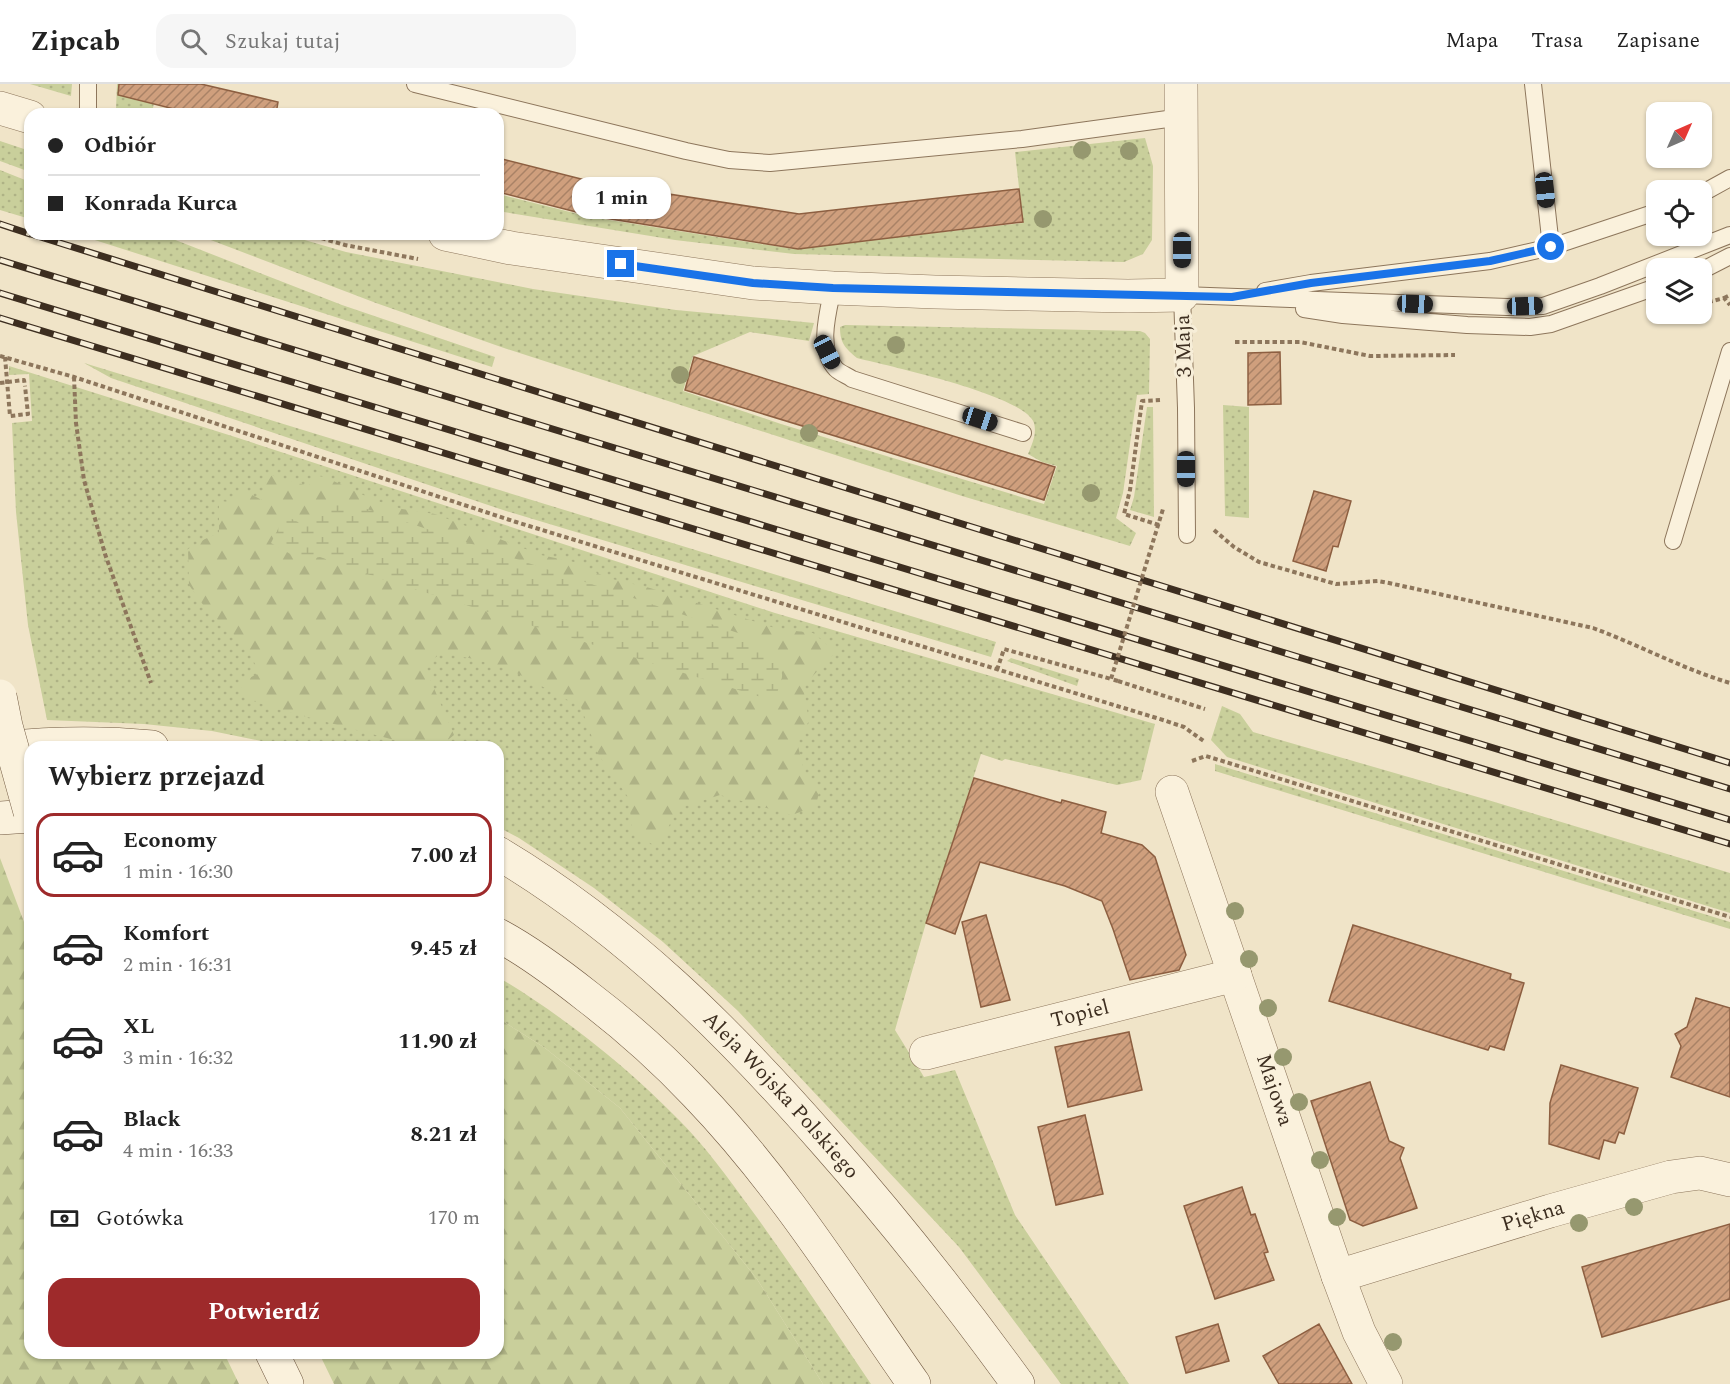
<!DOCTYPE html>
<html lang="pl">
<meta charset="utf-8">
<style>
body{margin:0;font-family:Spectral,serif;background:#f6f6f6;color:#222;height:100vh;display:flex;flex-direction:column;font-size:22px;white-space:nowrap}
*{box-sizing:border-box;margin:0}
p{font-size:20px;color:#767676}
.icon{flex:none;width:33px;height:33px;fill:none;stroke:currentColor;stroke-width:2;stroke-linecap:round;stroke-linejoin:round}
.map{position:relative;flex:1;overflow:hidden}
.details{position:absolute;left:24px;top:657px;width:480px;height:618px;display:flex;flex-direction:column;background:#fff;border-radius:18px;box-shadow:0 2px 4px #0004}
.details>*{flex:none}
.hud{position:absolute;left:24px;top:24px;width:480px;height:132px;border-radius:18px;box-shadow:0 2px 4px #0004;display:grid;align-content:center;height:132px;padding:0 24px;background:#fff}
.needle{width:39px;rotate:45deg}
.controls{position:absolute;left:1646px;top:18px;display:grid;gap:12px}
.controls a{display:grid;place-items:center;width:66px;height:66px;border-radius:12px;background:#fff;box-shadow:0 2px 4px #0004;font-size:30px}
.end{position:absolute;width:27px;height:27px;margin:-14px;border:8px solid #1a73e8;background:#fff;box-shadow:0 0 0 3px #fff}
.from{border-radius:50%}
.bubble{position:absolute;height:42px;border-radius:18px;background:#fff;box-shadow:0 2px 4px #0004;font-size:20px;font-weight:700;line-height:42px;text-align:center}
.car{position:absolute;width:18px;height:36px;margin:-18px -9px;border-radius:8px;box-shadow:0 0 4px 2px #0007;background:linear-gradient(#222 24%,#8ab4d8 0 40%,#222 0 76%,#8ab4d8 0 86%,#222 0)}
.hud b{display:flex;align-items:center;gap:21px;height:57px;font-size:22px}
.hud b+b{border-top:2px solid #e0e0e0}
.hud i{width:15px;height:15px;background:#222}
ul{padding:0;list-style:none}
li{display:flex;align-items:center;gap:18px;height:84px;margin:0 12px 9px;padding:0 12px;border:3px solid transparent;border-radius:18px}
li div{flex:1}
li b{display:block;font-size:22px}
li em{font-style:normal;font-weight:700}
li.current{border-color:#9e2a2b}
li>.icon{width:54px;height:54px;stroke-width:1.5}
h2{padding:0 24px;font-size:27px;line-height:72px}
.pay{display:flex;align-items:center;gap:15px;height:66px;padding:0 24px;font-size:22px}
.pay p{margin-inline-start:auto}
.cta{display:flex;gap:12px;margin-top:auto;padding:12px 24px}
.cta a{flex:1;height:69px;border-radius:18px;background:#9e2a2b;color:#fff;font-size:24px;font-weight:700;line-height:69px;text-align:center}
header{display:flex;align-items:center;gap:36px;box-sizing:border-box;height:84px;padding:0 30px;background:#fff;border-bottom:2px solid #e0e0e0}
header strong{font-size:28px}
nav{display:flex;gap:33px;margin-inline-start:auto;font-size:21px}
.search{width:420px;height:54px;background:#f6f6f6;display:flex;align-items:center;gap:15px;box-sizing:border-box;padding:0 21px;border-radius:18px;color:#767676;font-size:22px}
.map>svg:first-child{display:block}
</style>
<header>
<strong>Zipcab</strong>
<div class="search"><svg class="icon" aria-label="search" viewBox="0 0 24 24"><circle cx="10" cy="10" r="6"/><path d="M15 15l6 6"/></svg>Szukaj tutaj</div>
<nav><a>Mapa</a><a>Trasa</a><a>Zapisane</a></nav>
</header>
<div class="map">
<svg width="1730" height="1300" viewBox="0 0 1730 1300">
<defs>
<pattern id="green-dots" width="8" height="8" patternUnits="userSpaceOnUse" patternTransform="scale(1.5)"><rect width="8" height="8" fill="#c9cf9b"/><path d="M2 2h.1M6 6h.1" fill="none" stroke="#aeb285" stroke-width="1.8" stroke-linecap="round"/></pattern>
<pattern id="forest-firs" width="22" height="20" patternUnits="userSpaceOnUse" patternTransform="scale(1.5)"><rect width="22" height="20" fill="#c9cf9b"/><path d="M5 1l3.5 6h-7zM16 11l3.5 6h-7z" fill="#aeb285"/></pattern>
<pattern id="wetland-marsh" width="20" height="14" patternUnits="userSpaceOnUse" patternTransform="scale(1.5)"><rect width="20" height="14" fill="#c9cf9b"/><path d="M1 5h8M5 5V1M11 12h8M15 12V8" fill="none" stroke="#aeb285"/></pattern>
<pattern id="building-hatch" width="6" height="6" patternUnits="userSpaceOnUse" patternTransform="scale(1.5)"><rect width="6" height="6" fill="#cf9f7d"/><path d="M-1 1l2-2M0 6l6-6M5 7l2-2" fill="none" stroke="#a98266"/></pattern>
</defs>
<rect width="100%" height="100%" fill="#f0e4c8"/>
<path fill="url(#green-dots)" d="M30 0H72L71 12Z
M117 0H158L153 24 177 30H131L116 25Z
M1145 54 1153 82 1152 156 1143 170 1124 178 794 170 675 156 498 127V110L590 133 793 165 1023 139 1015 68Z
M0 57 30 67V88L0 77Z
M0 86 30 98V135L0 126Z
M76 150H160L342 221 495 273 492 283Z
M195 150H284L346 168 533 205 676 226 814 239 809 257 750 248 693 272 683 307 781 340 1044 420 1057 382 1042 378 1028 370C1032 360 1037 350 1034 339 1025 311 888 282 857 274 845 264 840 259 840 243L845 241 1140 247 1145 249 1150 255 1149 310 1137 311 1123 409 1116 434 1136 449 1130 462 962 412 504 264 376 219Z
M84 279 996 558 991 573 506 427 111 294Z
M9 282 232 352 775 529 1155 640 1141 696 1117 701 1005 675 1002 677 981 670 926 839 895 946 924 993 955 986 1015 1131 1129 1300H1061L959 1163 738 927 663 858 594 804 519 754 498 743V663H291L212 647 144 640 47 636 28 541 16 428 12 339 32 337 29 290 9 291Z
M1223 321 1249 323V434L1225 432Z
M1147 323H1153L1154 433 1130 426 1134 413Z
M1011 574 1079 595 1077 602 1007 577Z
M1222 622 1240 630 1253 648 1488 716 1730 789V829L1227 673 1211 656Z
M1215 680 1730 838V845L1215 687Z
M498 893C563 932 625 981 679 1036 705 1062 728 1094 750 1124 792 1181 831 1241 871 1300H823L757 1195 620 1024 545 964 498 934Z"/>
<path fill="url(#forest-firs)" d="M267 390 308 402 319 392 327 394 374 416 402 425 435 430 541 471 574 478 608 494 650 504 778 545 813 549 836 568 803 602 809 637 797 658 805 691 819 708 816 722 792 731 720 711 679 724 657 763 633 749 628 713 598 670 581 623 511 586 474 575 442 569 424 581 454 651 439 663H421L277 625 250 616 238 599 260 589 244 560 206 525 189 501 188 465 205 455 219 449V417L231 418 244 407 262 416Z
M0 774 30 854V1269H224L239 1300H0Z
M498 934 545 964 620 1024 757 1195 823 1300H334L319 1269H498Z"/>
<path fill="url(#wetland-marsh)" d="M343 417 747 552C760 561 780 572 782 590 783 598 776 609 774 617L382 495 320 473 301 476 271 459 281 439 292 435 302 440 319 428Z"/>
<path fill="url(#building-hatch)" stroke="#8d5f41" stroke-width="1.5" d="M119 0H201L278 18 276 30H194L118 11Z
M498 74 597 99 799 130 1019 105 1023 138 798 165 592 132 498 108Z
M1280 268 1281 320 1248 321V269Z
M694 273 1055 383 1044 416 685 306Z
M1314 407 1351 417 1338 463 1333 462 1326 487 1293 477Z
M974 694 1061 719 1062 716 1106 728 1101 749 1142 761 1155 773 1186 871 1179 886 1130 896 1113 845 1102 817 1065 802 980 778 955 850 926 839Z
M986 831 1010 916 981 923 962 838Z
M1353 841 1511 890 1510 895 1524 899 1504 966 1490 962 1488 966 1329 917Z
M1696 914 1730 924V1013L1671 993 1681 962 1675 950 1687 943Z
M1129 948 1142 1006 1068 1023 1055 963Z
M1561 981 1638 1004 1624 1050 1619 1048 1615 1059 1604 1056 1599 1075 1549 1060 1550 1019Z
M1370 998 1389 1057 1404 1064 1400 1074 1417 1124 1363 1142 1350 1136 1311 1017Z
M1085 1031 1103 1110 1056 1121 1038 1043Z
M1242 1103 1251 1131 1255 1130 1268 1168 1264 1169 1274 1196 1215 1215 1184 1122Z
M1730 1140V1215L1602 1253 1582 1183Z
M1218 1240 1229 1277 1186 1289 1176 1253Z
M1319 1240 1352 1300H1279L1263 1272Z"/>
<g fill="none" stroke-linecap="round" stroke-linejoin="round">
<defs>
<path id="service" d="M415 0 686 67 729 76 770 79 1022 55 1182 33
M1533 0 1551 163
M88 24V0
M1701 110 1730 94
M1701 187 1730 172
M833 204C828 228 817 265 836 285 840 289 848 292 852 295L1023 349
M1265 207 1311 199 1490 177 1551 163 1656 128
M1304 225 1343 231 1467 241 1530 243 1551 240 1656 203
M1187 451 1186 324 1182 211 1507 223 1543 222 1600 202 1730 151
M1673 457 1730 267"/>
<g id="minor">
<path d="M0 24 30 33"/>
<path d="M445 150 511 164 753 199 833 204 935 208 1128 212 1182 211 1181 0"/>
<path id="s1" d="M1172 708 1338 1192 1359 1248 1386 1300"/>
<path id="s2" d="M926 969 1235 891"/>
<path id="s3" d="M1338 1192 1550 1127 1671 1093 1700 1089 1730 1096"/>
</g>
<g id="secondary">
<path d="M0 664C50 659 102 658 152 663"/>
<path d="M0 734 30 732"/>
<path id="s4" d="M498 769C627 846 728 947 826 1059 894 1136 957 1216 1018 1300"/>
<path d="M498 851C530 868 559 890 588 913 626 942 663 975 696 1010 780 1097 845 1201 914 1300"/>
<path d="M272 1269 287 1300"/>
</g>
</defs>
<use href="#service" stroke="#8d765c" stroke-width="18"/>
<use href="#minor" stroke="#8d765c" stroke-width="34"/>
<use href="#secondary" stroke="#6f573f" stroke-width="34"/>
<path stroke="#8d765c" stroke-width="4" stroke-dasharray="4.5 3" stroke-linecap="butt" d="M307 150 345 161 418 175
M1724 214 1730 211
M1701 220 1724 214 1730 221
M1235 258H1300L1370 272 1455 271
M0 272 74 293 516 438 1163 636 1184 643 1205 658
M5 273 10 332 28 330 25 302
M74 293 76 339 84 396 105 470 151 599
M1159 441 1124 430 1130 406 1142 317 1160 316
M1214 446 1234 463 1259 478 1336 500 1378 497 1389 499 1593 544C1639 561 1683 585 1730 599
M997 586 1004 565 1111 595
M1118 597 1205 625
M1192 677 1206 672 1730 833"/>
<use href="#service" stroke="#faf1dc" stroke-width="16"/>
<use href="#minor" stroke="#faf1dc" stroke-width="33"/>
<use href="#secondary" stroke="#faf1dc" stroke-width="33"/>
<defs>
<path id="rail" d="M0 140 30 150
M31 150 1730 679
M0 176 1730 705
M0 209 1730 736
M0 234 1730 760"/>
</defs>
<use href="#rail" stroke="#3d2e20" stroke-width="7"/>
<use href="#rail" stroke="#f7eed8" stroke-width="4.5" stroke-dasharray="14" stroke-linecap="butt"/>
<defs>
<path id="secondary-bridge" d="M0 612 6 642 30 728"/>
</defs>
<use href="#secondary-bridge" stroke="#6f573f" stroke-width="34" stroke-linecap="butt"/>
<path stroke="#8d765c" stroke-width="4" stroke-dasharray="4.5 3" stroke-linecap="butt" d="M0 299 24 296 25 302
M1118 597 1111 595 1163 425"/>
<use href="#secondary-bridge" stroke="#faf1dc" stroke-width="33"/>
</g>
<g fill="#96986f">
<circle cx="1082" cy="66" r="9"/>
<circle cx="1129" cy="67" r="9"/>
<circle cx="1043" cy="135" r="9"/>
<circle cx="896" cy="261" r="9"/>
<circle cx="680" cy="291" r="9"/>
<circle cx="809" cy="349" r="9"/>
<circle cx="1091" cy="409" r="9"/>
<circle cx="1235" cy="827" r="9"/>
<circle cx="1249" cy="875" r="9"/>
<circle cx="1268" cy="924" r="9"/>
<circle cx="1283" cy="973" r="9"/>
<circle cx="1299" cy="1018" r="9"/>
<circle cx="1320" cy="1076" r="9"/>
<circle cx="1634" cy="1123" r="9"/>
<circle cx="1337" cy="1133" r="9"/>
<circle cx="1579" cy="1139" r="9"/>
<circle cx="1393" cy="1258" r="9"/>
</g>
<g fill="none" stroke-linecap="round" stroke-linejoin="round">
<path stroke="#1a73e8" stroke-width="8" d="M621 180 753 199 833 204 1232 213 1311 199 1490 177 1551 163"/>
</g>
<g text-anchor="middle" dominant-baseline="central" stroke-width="6" stroke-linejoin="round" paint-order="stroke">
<g font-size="21" fill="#3d2e20" stroke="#f7eed8">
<text transform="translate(1184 262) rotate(-92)">3 Maja</text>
<text stroke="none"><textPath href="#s2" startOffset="159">Topiel</textPath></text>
<text stroke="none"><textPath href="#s1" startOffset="315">Majowa</textPath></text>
<text stroke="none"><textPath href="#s4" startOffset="374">Aleja Wojska Polskiego</textPath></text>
<text stroke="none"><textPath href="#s3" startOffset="204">Piękna</textPath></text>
</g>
</g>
</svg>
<div class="controls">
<a><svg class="needle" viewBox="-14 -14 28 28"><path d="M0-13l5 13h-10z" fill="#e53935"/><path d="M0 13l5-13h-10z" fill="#767676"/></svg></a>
<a><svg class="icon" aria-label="locate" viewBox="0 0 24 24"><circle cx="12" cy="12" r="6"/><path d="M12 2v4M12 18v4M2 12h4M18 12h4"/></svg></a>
<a><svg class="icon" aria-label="layers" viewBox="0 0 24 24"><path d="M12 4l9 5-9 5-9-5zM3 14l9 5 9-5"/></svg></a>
</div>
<i class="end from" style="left:1551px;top:163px"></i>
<i class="end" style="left:621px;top:180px"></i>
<div class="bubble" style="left:572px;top:93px;width:99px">1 min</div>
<i class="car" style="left:1545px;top:106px;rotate:174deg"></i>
<i class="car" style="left:1182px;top:166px;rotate:180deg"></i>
<i class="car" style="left:1415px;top:220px;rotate:92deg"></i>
<i class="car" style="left:1525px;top:222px;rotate:88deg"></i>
<i class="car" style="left:827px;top:268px;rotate:153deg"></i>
<i class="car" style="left:980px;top:335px;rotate:108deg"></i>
<i class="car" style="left:1186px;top:385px;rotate:180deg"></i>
<div class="hud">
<b><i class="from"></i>Odbiór</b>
<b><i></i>Konrada Kurca</b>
</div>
<section class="details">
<h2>Wybierz przejazd</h2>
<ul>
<li class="current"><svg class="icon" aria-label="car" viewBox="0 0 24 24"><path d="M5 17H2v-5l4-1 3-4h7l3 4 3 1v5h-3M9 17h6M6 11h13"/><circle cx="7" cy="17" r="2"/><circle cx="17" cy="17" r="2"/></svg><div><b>Economy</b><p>1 min · 16:30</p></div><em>7.00 zł</em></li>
<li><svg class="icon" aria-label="car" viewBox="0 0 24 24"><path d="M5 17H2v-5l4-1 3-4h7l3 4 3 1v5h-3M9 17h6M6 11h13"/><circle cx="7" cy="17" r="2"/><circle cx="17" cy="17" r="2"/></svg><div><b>Komfort</b><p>2 min · 16:31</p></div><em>9.45 zł</em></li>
<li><svg class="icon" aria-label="car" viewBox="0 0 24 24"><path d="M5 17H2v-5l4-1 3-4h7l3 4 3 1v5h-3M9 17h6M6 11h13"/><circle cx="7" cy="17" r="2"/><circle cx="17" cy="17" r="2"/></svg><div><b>XL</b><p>3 min · 16:32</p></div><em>11.90 zł</em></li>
<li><svg class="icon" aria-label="car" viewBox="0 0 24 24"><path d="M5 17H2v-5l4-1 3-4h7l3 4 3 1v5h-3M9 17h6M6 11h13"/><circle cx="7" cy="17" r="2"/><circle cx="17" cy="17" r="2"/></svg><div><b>Black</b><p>4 min · 16:33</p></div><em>8.21 zł</em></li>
</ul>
<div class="pay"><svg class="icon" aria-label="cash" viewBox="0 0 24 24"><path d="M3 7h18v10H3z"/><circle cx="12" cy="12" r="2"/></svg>Gotówka<p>170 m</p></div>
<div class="cta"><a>Potwierdź</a></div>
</section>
</div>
